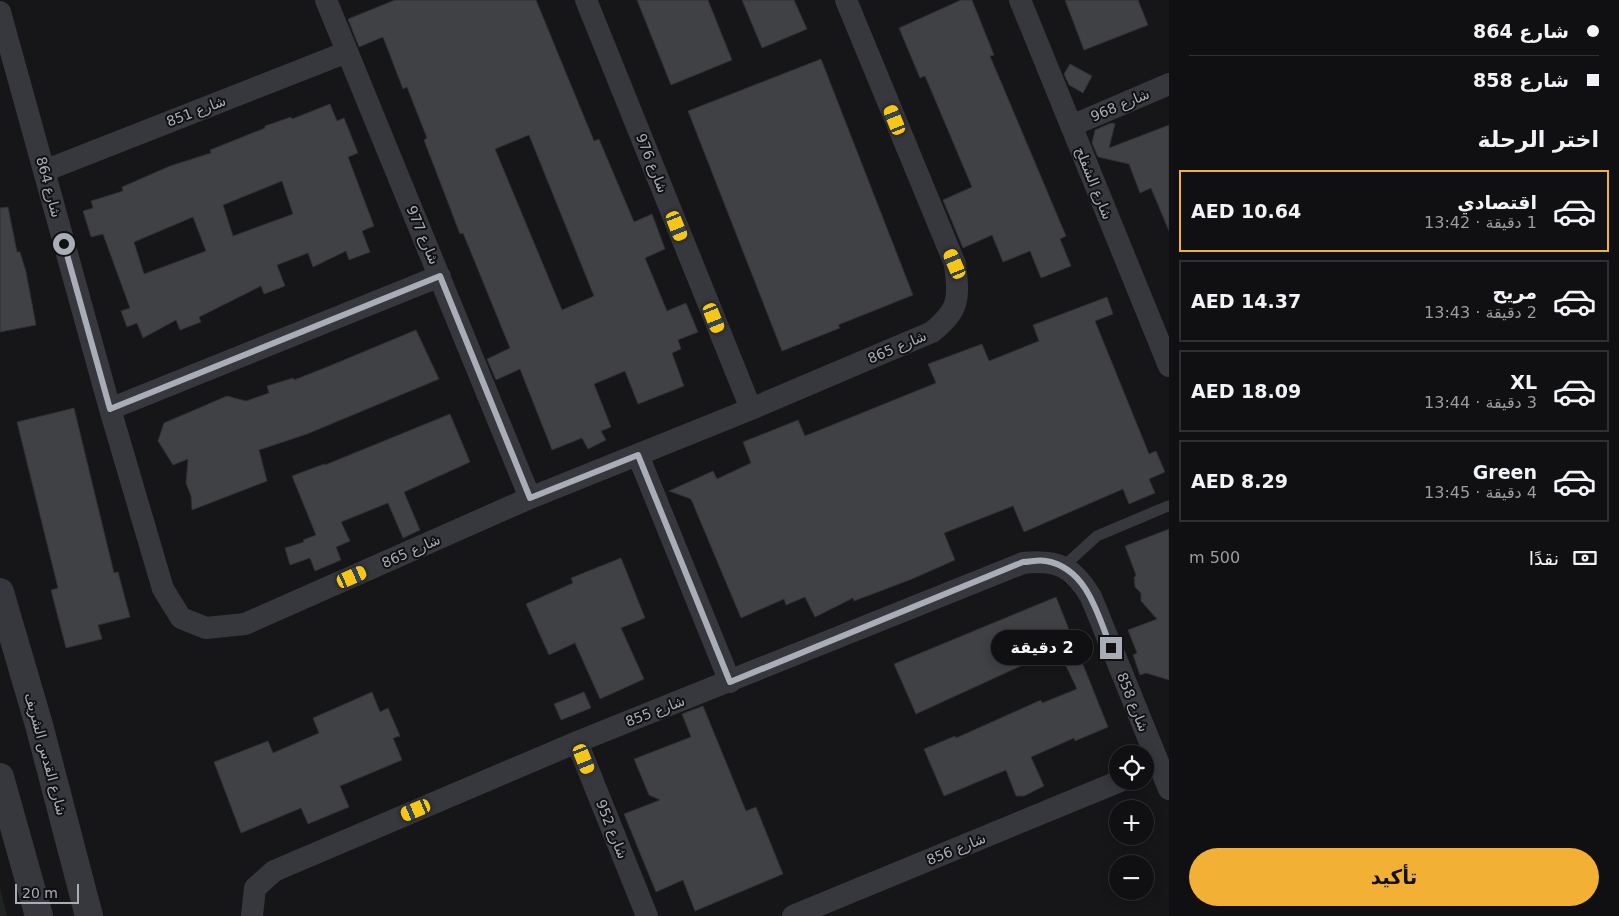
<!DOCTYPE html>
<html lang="ar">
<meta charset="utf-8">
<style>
body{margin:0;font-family:"DejaVu Sans","Noto Sans Arabic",sans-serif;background:#1e1e20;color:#f1f3f6;direction:rtl;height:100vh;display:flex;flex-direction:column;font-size:19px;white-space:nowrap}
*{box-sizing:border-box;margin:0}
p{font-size:16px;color:#9c9d9f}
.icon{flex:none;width:28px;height:28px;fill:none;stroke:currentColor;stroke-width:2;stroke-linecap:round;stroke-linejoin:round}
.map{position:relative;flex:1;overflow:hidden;direction:ltr}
.details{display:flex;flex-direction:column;background:#101012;width:450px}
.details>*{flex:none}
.hud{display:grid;align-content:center;height:110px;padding:0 20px;background:#101012}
.buttons{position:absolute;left:1109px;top:745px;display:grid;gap:10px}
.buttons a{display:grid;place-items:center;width:45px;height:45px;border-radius:50%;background:#101012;box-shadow:0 2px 12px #0003,0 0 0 1px #303032;font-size:25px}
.scale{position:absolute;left:15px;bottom:12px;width:64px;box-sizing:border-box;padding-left:5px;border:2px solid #a8adb8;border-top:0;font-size:14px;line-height:18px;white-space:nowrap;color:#a8adb8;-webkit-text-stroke:4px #111113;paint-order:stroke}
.end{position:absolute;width:22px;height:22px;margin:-11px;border:6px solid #a8adb8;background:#111;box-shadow:0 0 0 2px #111}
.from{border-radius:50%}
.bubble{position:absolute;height:35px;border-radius:18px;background:#101012;box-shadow:0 2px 12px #0003,0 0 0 1px #303032;font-size:16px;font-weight:800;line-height:35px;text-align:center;direction:rtl}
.car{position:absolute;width:15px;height:30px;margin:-15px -8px;border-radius:6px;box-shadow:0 0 4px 1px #0007;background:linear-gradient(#f5c518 24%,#345 0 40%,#f5c518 0 76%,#345 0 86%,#f5c518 0)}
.hud b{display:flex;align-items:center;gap:18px;height:48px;font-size:19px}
.hud b+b{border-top:1px solid #303032}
.hud i{width:12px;height:12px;background:#f1f3f6}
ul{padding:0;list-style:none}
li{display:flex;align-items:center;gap:15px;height:82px;margin:0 10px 8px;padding:0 10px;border:2px solid #303032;border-radius:0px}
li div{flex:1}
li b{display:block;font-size:19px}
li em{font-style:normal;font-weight:800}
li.selected{border-color:#f2b134}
li>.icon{width:45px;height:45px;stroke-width:1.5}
h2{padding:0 20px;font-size:22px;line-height:60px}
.pay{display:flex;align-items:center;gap:12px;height:55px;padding:0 20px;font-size:19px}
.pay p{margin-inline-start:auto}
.cta{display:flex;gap:10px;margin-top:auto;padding:10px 20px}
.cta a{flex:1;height:58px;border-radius:30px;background:#f2b134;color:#111;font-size:20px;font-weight:800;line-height:58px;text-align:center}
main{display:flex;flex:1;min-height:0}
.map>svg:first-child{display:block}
</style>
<main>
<section class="details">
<div class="hud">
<b><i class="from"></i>شارع 864</b>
<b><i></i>شارع 858</b>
</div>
<h2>اختر الرحلة</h2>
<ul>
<li class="selected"><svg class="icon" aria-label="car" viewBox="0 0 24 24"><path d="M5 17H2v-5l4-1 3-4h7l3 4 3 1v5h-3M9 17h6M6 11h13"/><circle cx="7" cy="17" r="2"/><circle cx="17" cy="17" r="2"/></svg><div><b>اقتصادي</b><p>1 دقيقة · 13:42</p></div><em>AED 10.64</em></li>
<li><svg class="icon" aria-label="car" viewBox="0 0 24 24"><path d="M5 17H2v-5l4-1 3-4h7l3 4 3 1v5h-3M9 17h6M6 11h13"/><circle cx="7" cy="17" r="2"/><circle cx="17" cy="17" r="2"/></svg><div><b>مريح</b><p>2 دقيقة · 13:43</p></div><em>AED 14.37</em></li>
<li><svg class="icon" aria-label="car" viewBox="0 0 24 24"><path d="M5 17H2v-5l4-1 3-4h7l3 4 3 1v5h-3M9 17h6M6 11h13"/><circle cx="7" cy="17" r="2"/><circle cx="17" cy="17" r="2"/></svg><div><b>XL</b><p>3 دقيقة · 13:44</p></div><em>AED 18.09</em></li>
<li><svg class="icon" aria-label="car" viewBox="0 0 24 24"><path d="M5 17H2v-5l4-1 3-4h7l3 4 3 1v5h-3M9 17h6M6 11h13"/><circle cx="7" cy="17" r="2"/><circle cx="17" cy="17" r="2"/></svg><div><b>Green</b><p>4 دقيقة · 13:45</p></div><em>AED 8.29</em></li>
</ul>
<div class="pay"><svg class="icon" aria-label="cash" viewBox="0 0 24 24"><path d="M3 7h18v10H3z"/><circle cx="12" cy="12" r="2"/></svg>نقدًا<p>500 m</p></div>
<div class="cta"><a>تأكيد</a></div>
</section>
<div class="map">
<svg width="1169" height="916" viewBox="0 0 1169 916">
<rect width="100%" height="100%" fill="#161618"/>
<path fill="#1e261f" d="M0 888 7 916H0Z"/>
<path fill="#404145" stroke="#303034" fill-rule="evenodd" d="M395 0H536L594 141 599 139 634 222 652 214 665 249 645 258 667 311 686 303 698 332 678 340 681 349 672 353 684 386 638 404 625 371 594 384 611 427 601 431 606 440 588 449 582 438 552 450 520 369 496 380 487 359 510 348 463 233 460 234 424 140 427 138 407 87 403 89 383 37 359 47 348 19ZM529 135 594 296 562 310 495 149Z
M637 0H708L732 60 671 85Z
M742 0H794L807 29 762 48Z
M961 0H972L994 55 990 56 1066 236 1060 239 1071 266 1041 278 1030 251 1003 262 992 235 963 248 943 200 972 187 925 76 920 78 899 28Z
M1065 0H1138L1148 25 1084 50Z
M821 59 913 295 838 325 840 328 782 351 688 111Z
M1070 64 1092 76 1083 93 1069 85 1064 74Z
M330 104 337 121 344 118 358 153 348 157 374 226 362 231 370 252 349 260 346 251 313 267 308 253 277 265 285 286 264 294 261 286 199 317 201 322 180 330 176 320 143 338 137 323 127 327 121 311 130 308 103 234 91 237 83 211 93 208 91 201 123 191 122 187 170 166 211 153 210 150 265 128V126L291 117 292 119ZM282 181 293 214 233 236 223 205ZM193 217 206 251 144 274 134 242Z
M1111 123 1115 124 1109 148 1169 125V231L1151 188 1140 193 1129 164 1098 157 1092 143 1095 130Z
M8 207 17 252H20L26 272 36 325 0 332V208Z
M1107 297 1113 314 1095 321 1149 454 1156 451 1165 472 1149 479 1155 493 1129 504 1123 489 1024 532 1013 506 944 533 955 560 912 579 854 601 853 598 815 617 805 597 786 605 784 599 741 618 691 499 669 491 713 471 717 479 751 463 743 442 798 420 805 436 936 383 928 364 982 344 989 361 1039 341 1033 325Z
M416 330 439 379 307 434 259 450 267 481 192 510 191 496 186 483 188 459 173 465 158 441 164 423 227 396 246 401 269 393 267 386 293 378 294 380 327 367Z
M74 408 114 573 118 572 130 617 98 625 102 639 66 648 51 590 58 588 17 422Z
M450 414 470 462 404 492 420 530 403 538 388 503 341 522 350 541 336 547 341 560 315 571 310 558 290 565 285 548 304 542 303 540 316 535 292 476 324 464 325 465Z
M1169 529V680L1146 673 1140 675 1133 655 1137 653 1128 630 1157 619 1141 601V593L1135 587 1134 578 1136 575 1125 546Z
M621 558 645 618 621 628 644 679 600 699 575 643 549 655 526 604 573 583 571 578Z
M1056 597 1108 727 1075 741 1074 738 1031 757 1044 786 1024 796H1016L1006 770 944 796 924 749 955 736 956 738 1041 700 1042 703 1077 689 1058 649 916 714 894 664Z
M372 692 380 712 388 708 400 736 393 738 402 760 340 786 349 807 308 824 301 808 241 833 214 762 268 741 273 753 319 733 313 718Z
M584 692 591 708 561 720 554 704Z
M703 706 746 811 756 807 783 874 695 911 683 880 656 892 624 814 660 800 649 795 634 759 691 737 682 714Z"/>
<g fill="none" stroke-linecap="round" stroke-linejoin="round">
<path stroke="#37383d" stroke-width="11" d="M1064 566 1097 536 1168 506"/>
<path stroke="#37383d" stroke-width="22" d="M326 0 530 498
M586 0 751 409
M1020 0 1169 366
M0 12 110 409 163 589 181 618 206 628 245 624 530 498 751 409 932 332C960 309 959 299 955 264L846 0
M1071 126 1169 84
M44 171 347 52
M110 409 440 276
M638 455 730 682
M577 742 647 916
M252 916 255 888 274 871 577 742 1023 563C1058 559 1073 567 1091 597L1169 789
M793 916 1120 781"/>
<path stroke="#37383d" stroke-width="28" d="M0 592 39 725 89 916
M0 777 39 916"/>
</g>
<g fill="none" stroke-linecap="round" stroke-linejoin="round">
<path stroke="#a8adb8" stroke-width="6" d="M64 244 110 409 440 276 530 498 638 455 730 682 1023 562C1030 562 1039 559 1046 561 1087 568 1098 615 1111 648"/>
</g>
<g text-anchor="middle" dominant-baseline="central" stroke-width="4" stroke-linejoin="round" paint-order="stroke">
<g font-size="14" fill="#a8adb8" stroke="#111113">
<text transform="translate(1120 105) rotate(-23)">شارع 968</text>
<text transform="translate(196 111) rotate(-21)">شارع 851</text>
<text transform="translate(652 163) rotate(68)">شارع 976</text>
<text transform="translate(1094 183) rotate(68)">شارع الشفلح</text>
<text transform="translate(49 187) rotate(75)">شارع 864</text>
<text transform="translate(423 235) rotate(67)">شارع 977</text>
<text transform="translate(897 347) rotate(-23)">شارع 865</text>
<text transform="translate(411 551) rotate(-24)">شارع 865</text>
<text transform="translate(1133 702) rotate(68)">شارع 858</text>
<text transform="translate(655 711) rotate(-21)">شارع 855</text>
<text transform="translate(46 754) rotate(75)">شارع القدس الشريف</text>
<text transform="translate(612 829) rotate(68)">شارع 952</text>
<text transform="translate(956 849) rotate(-22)">شارع 856</text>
</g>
</g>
</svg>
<div class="buttons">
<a><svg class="icon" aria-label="locate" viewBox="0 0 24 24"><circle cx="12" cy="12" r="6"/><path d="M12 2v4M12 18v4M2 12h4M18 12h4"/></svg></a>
<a>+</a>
<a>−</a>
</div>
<div class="scale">20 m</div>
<i class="end from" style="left:64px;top:244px"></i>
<i class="end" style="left:1111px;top:648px"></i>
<div class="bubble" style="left:991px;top:630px;width:102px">2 دقيقة</div>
<i class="car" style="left:895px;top:120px;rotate:338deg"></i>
<i class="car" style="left:677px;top:226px;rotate:158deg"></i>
<i class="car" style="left:955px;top:264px;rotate:337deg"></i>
<i class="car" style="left:714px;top:318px;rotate:158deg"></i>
<i class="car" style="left:352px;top:577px;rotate:66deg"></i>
<i class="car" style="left:584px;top:759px;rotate:158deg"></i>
<i class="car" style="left:416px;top:810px;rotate:247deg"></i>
</div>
</main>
